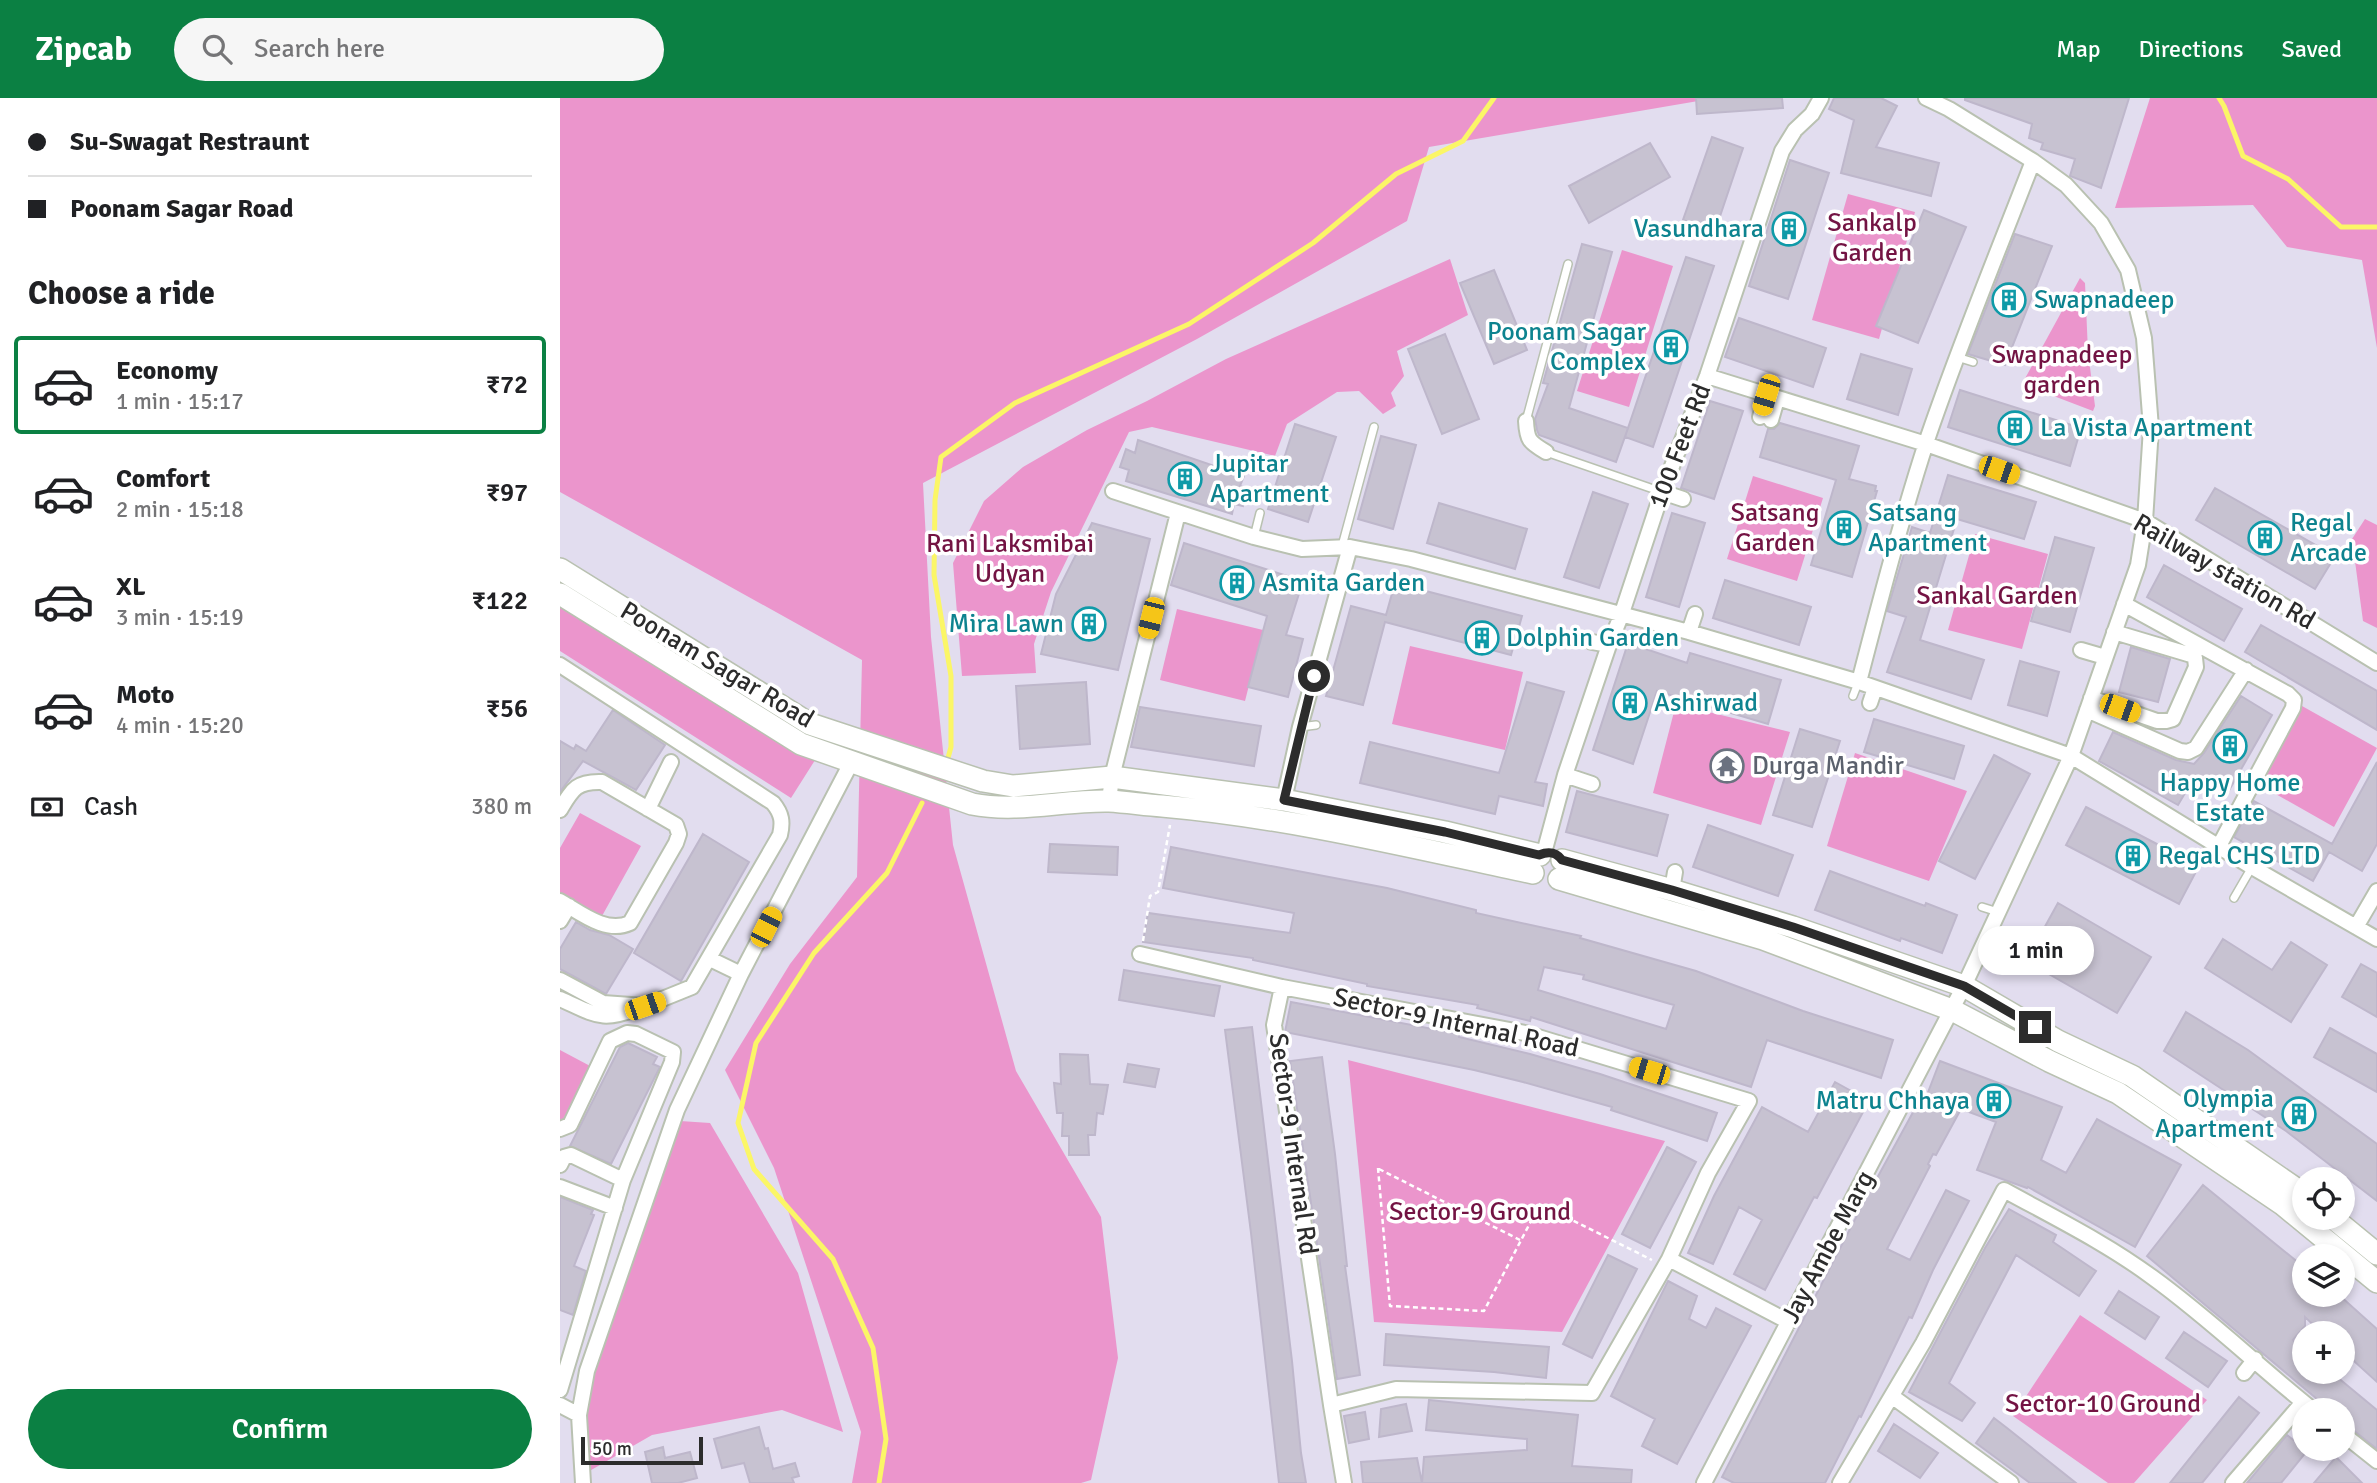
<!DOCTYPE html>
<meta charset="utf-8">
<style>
body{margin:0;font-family:Signika,sans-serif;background:#f6f6f6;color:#202124;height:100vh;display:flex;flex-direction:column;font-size:26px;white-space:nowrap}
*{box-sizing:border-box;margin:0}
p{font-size:23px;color:#757577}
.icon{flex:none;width:38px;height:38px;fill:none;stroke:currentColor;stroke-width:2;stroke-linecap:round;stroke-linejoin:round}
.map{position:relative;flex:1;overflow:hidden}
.sheet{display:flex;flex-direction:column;background:#fff;width:560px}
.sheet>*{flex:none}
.hud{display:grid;align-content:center;height:154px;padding:0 28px;background:#fff}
.controls{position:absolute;left:1732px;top:1069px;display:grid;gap:14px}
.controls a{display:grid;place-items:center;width:63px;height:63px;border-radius:50%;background:#fff;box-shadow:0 4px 10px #0003;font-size:35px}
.scale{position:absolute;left:21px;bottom:18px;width:122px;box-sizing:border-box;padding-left:7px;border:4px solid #2c2c2c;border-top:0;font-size:19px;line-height:24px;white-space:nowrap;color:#2c2c2c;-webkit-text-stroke:5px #fff;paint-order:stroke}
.end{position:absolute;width:32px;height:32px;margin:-16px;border:9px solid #2c2c2c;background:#fff;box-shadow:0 0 0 4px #fff}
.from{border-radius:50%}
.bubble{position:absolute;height:49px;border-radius:24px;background:#fff;box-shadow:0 4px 10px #0003;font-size:23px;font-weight:600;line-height:49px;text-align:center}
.car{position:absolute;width:21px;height:42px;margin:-21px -10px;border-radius:9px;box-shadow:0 0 5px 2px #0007;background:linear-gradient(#f5c518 24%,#345 0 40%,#f5c518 0 76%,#345 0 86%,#f5c518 0)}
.hud b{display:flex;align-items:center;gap:24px;height:66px;font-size:26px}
.hud b+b{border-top:2px solid #e0e0e0}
.hud i{width:18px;height:18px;background:#202124}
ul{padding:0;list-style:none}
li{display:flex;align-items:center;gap:21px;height:98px;margin:0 14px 10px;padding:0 14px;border:4px solid transparent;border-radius:7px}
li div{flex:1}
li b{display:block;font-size:26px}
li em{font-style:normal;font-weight:600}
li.current{border-color:#0b8043}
li>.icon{width:63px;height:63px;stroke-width:1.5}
h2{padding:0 28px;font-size:32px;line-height:84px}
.pay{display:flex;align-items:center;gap:18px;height:77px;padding:0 28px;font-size:26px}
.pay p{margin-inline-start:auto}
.cta{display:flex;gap:14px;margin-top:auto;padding:14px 28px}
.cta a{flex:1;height:80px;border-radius:42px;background:#0b8043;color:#fff;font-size:28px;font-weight:600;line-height:80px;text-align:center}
header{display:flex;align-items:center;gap:42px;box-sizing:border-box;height:98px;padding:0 35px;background:#0b8043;color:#fff}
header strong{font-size:33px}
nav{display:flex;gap:38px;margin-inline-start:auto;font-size:24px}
.search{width:490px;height:63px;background:#f6f6f6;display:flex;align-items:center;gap:18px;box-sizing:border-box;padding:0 24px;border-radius:38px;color:#757577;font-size:26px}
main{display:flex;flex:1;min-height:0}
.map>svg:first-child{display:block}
</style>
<header>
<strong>Zipcab</strong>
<div class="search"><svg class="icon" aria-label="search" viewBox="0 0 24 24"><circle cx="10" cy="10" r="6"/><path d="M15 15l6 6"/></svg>Search here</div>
<nav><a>Map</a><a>Directions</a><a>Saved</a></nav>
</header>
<main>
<section class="sheet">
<div class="hud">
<b><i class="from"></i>Su-Swagat Restraunt</b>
<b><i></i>Poonam Sagar Road</b>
</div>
<h2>Choose a ride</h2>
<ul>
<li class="current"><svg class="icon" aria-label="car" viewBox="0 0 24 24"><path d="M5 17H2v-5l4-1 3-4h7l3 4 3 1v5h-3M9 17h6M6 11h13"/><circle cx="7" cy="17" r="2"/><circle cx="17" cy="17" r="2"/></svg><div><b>Economy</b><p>1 min · 15:17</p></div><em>₹72</em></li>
<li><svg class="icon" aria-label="car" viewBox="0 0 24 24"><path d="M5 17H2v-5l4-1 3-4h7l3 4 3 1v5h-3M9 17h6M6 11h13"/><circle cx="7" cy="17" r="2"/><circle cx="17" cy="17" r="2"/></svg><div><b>Comfort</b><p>2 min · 15:18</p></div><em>₹97</em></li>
<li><svg class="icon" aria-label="car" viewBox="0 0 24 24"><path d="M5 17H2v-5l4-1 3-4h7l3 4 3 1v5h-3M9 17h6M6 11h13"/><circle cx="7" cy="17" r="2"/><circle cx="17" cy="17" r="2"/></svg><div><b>XL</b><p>3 min · 15:19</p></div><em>₹122</em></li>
<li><svg class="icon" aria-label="car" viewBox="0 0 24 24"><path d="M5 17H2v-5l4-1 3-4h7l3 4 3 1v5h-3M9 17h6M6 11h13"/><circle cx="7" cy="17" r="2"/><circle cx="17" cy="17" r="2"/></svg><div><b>Moto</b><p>4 min · 15:20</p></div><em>₹56</em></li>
</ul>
<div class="pay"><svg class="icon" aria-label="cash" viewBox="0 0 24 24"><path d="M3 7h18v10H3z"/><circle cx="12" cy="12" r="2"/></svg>Cash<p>380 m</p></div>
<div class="cta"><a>Confirm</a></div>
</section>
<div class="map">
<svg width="1817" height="1385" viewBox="0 0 1817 1385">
<rect width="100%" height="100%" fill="#e2ddef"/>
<path fill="#eb95cc" d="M0 0H1144V2L869 49 847 123 637 241 363 385 371 539 393 747 456 973 541 1119 558 1260 531 1382 521 1385H292L301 1334 214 1070 165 972 230 866 297 779 302 562 0 394Z
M1590 0H1817V250L1802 162 1727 149 1693 107 1555 110Z
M1288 96 1355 114 1319 241 1252 222Z
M1062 152 1113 168 1069 309 1017 293Z
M890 161 908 217 837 253 844 278 831 295 836 308 823 316 799 293 777 294 727 326 715 358 592 329 569 334 491 494 474 546 476 575 402 578 393 465 424 403 463 369 527 332 587 303 666 261Z
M1520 180 1525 185 1528 254 1535 308 1533 313 1462 286Z
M1193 378 1263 400 1237 483 1167 461Z
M1805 421 1817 427V530L1803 523 1792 441Z
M1415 436 1488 456 1462 551 1388 532Z
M0 496 257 659 231 700 0 553Z
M617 511 703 532 685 603 600 582Z
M850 548 963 574 945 652 832 626Z
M1116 606 1230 634 1201 727 1093 695Z
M1742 608 1817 650 1774 729 1698 686Z
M1295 655 1407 693 1369 783 1267 748Z
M20 715 81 748 42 818 0 795V750Z
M0 952 32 969 2 1023 0 1022Z
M788 962 1105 1043 1002 1234 814 1224Z
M120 1023 150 1025 238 1175 283 1334 222 1312 92 1337 26 1375 22 1332 30 1278Z
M1520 1217 1647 1302 1574 1385H1548L1453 1318Z"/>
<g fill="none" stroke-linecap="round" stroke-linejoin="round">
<path stroke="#fbf667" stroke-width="5" d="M1659 0 1664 8 1683 58 1728 81 1781 129H1817
M388 660 391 649V578L374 477 375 402 381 359 455 305 629 226 753 145 836 76 903 43 934 0
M319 1385 326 1341 313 1250 273 1161 194 1071 178 1025 196 945 254 855 327 775 362 705"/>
</g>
<path fill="#c7c2d1" stroke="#beb7cb" stroke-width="2" fill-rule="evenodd" d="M1136 0H1222L1223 10 1137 16Z
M1274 0H1321L1337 8 1316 49 1379 65 1371 98 1281 75 1294 22 1269 11Z
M1405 0H1569L1541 90 1510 78 1515 61 1481 51 1483 45 1469 40 1472 26 1405 2Z
M1152 39 1183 50 1155 133 1123 122Z
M1090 45 1110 79 1029 125 1009 88Z
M1230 62 1269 75 1228 201 1189 188Z
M1364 112 1406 129 1358 245 1316 228Z
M1455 136 1492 148 1445 267 1408 256Z
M1022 146 1052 154 1009 310 1068 330 1056 364 979 337 977 332 975 321 988 286 983 285Z
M1126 159 1154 168 1093 349 1065 339Z
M934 172 967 252 934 266 900 185Z
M1179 220 1266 250 1253 289 1165 259Z
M885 236 919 321 882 336 848 251Z
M1301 256 1352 271 1338 317 1287 301Z
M1400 292 1521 330 1510 368 1388 329Z
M1150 303 1183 313 1154 401 1121 390Z
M1220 325 1299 348 1289 381 1316 388 1315 393H1317L1292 479 1251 467 1276 382 1200 359 1208 331H1214Z
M735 326 776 339 748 424 708 411Z
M821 338 856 347 833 431 798 421Z
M578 342 684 378 680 388 688 391 683 408 674 406 672 416 566 383 569 372 560 369 566 351 575 355Z
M1388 377 1476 404 1464 441 1397 421 1360 542 1424 562 1411 601 1327 574 1346 519 1327 513 1352 429 1370 435Z
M1655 390 1775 458 1755 491 1636 422Z
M1033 394 1068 406 1039 490 1004 479Z
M879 405 967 431 955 471 867 445Z
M1112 415 1145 425 1119 509 1086 499Z
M532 425 590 441 558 572 481 556 496 496Z
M1495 439 1534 450 1510 534 1471 523Z
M624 445 743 483 726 537 743 541 728 599 688 589 707 518 611 487Z
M1604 467 1682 511 1664 543 1587 499Z
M1165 482 1251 509 1239 547 1153 520Z
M835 485 962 518 951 557 825 524 803 607 766 598 791 508 826 517Z
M1701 527 1817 593V632L1685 554Z
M1068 545 1127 565 1130 555 1221 582 1208 626 1097 593 1073 666 1033 652Z
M1571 549 1610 561 1598 604 1559 594Z
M1460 563 1499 574 1487 618 1448 607Z
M526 584 530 646 460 651 456 588Z
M967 584 1004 594 975 684 987 686 983 708 939 698 935 716 800 685 810 644 939 675Z
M1681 598 1712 617 1667 696 1634 680 1618 707 1539 663 1553 634 1616 662 1634 666 1644 655Z
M580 609 701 628 694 668 571 649Z
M53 612 105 647 76 692 23 663 0 694V643L14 651 16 647 26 653Z
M1314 621 1404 648 1394 681 1304 654Z
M1240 631 1280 643 1252 729 1213 717Z
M1434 657 1470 676 1415 781 1379 763Z
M1159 668a8 8 0 1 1 16 0a8 8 0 1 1-16 0Z
M1817 664V746L1802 773 1769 754 1753 783 1674 739 1694 703 1772 746Z
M1017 693 1108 717 1097 758 1006 734Z
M1526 709 1639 768 1619 806 1506 747Z
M1148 727 1233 757 1218 798 1133 769Z
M143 736 189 764 121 883 74 855Z
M490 746 558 749 557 777 488 774Z
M611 749 827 790 916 812V815L1021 838 1020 840 1136 873 1243 913 1333 942 1321 980 1207 942 1191 989 971 919 970 923 917 910 918 907 807 888V886L693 862V860L583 844 588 815 730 835 734 815 603 790ZM984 869 1024 877 1023 881 1114 907 1106 931 978 892Z
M1270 773 1365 808 1366 805 1397 817 1382 855 1341 840 1340 843 1255 812Z
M1498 805 1591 859 1557 915 1466 863Z
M16 824 30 832 49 837 73 851 46 896 0 871V851Z
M1663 841 1712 872 1731 844 1767 867 1731 924 1645 870Z
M1801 866 1817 875V919L1782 899Z
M564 872 660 888 654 918 559 902Z
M731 904 899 936V939L970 956 1040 976 1157 1015 1147 1043 1051 1012 1052 1009 963 984 914 972 725 934Z
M1626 914 1688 952 1817 1046V1103L1726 1033 1604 953Z
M692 929 732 1263 741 1355 746 1385H719L691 1135 665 932Z
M1770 930 1817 956V994L1754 959Z
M68 945 97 959 93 966 100 969 51 1066 10 1048 60 949Z
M500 956 528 957 530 986 548 987 543 1016 537 1015 535 1037H528L529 1057H509V1038H502L503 1015H497L494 985 501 986Z
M762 959 775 1056 787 1168H785L800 1277 777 1281 730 963Z
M1380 963 1502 1009 1481 1062 1506 1075 1537 1021 1621 1067 1575 1149 1468 1089 1467 1090 1417 1072 1436 1024 1401 1011 1376 1057 1373 1056 1368 1066 1370 1068 1327 1151 1350 1162 1386 1092 1409 1103 1373 1172 1352 1220 1349 1219 1301 1319 1299 1318 1265 1385H1174L1162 1379 1304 1104 1357 1007 1362 1010Z
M568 966 599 971 595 989 564 984Z
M1275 984 1309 1003 1257 1100 1254 1099 1205 1192 1174 1176 1202 1122 1179 1109 1153 1166 1128 1155 1154 1098 1202 1009 1248 1034Z
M1107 1049 1136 1064 1090 1150 1062 1136Z
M1643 1087 1745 1170V1197H1779L1817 1231V1284L1783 1253V1236H1763L1745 1219V1228L1733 1242 1745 1252V1274H1771L1817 1312V1351L1783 1324V1312H1770L1587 1158Z
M0 1099 33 1112 31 1116 34 1117 14 1168 26 1173 13 1217 0 1212Z
M1449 1111 1496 1137 1493 1144 1536 1173 1519 1198 1456 1157 1389 1285 1415 1305 1402 1323 1349 1294 1425 1150Z
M1048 1157 1077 1171 1032 1260 1003 1246Z
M1108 1183 1137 1198 1129 1221 1146 1230 1156 1210 1191 1228 1117 1366 1082 1348 1095 1321 1051 1298Z
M1559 1193 1599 1219 1585 1241 1545 1215Z
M1624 1234 1667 1263 1648 1289 1606 1260Z
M826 1236 989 1249 986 1280 934 1274 824 1267Z
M1679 1299 1699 1315 1642 1385H1610Z
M869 1302 1018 1317 1012 1368 1072 1372 1071 1385H803L801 1364 857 1360 862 1385 864 1359 967 1352V1341L866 1332Z
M846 1306 852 1333 819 1339 821 1311Z
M805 1314 809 1341 789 1345 784 1318Z
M1434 1320 1447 1330 1516 1385H1470L1416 1345Z
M1334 1326 1378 1355 1360 1380 1318 1353Z
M199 1329 205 1351 208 1350 213 1371 235 1365 239 1378 232 1380 234 1385H190L184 1365 162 1370 154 1341Z
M1727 1337 1747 1353 1721 1385H1687Z
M103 1349 105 1360 130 1354 137 1380 118 1385H92L85 1354Z
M1776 1359 1802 1385H1754Z"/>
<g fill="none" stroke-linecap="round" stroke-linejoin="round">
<defs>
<path id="lane" d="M1397 259 1413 264
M966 323 1008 166
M986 354 1102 394
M694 439 700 415
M782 448 814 329
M1293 598 1298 585
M740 629 756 627
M1674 800 1692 769
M1422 809 1438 814"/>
<path id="street" d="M1147 278 1366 346 1585 423 1817 565
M1200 319 1206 297
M1211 322 1217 301
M966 323C967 342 969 344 986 354
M553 393 694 439 742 451 790 449 851 461 1129 534 1299 584 1511 658 1692 769 1817 841
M1102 394 1123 401
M1564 506 1728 596 1734 602 1733 610 1659 748
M1129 534 1135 516
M1032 544 1049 547
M1521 552 1545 559
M0 567 213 705C222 716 223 724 220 737L132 889 85 908 43 905 0 882
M1299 584C1320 503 1341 422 1367 342 1399 248 1437 156 1473 63
M1531 600 1597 623H1606L1613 621 1636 569 1635 560 1631 557 1554 534
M1310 605 1315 590
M1527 612 1620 653 1628 654 1636 650 1686 572
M1005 677 1032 686
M724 702 740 629 790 449
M549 703 552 679 618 415
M88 711 111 664
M0 712C12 692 16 683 42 684L116 727 119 736 116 745 70 825C46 836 21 815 0 803
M984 755 1005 677 1049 547 1061 518 1102 394 1147 278 1222 53 1235 32 1252 16 1261 0
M1112 792 1115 774
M0 823 9 808
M1796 829 1817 793
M580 856 722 889 714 927 771 1307
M150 861 181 876
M722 889 965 935 1189 1003 1148 1075 1109 1161
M0 901C36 917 42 925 80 909
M0 1031 10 1027 50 943 67 935 76 936 113 954 112 964 63 1082 0 1292
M0 1067 4 1059 11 1057 63 1082
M0 1089 55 1110
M1684 1275 1695 1261
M1333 1299 1451 1385
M0 1307 19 1317
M1783 1336 1817 1363
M23 1385 19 1317 27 1273 117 1012 181 876 291 665
M784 1385 771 1307 836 1291 1032 1295 1109 1161 1229 1224
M1144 1385 1404 888 1511 658 1578 467 1585 423 1591 330 1584 240 1568 172 1541 125 1506 87 1473 63 1389 11 1366 0
M1280 1385 1363 1245 1444 1092C1495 1120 1546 1145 1592 1179 1649 1220 1699 1269 1753 1312
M1673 1385 1743 1304"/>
<path id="secondary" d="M0 471 250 626 423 683 453 688 552 679 724 702 885 734 980 757
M0 496 241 646 412 706C458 715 503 702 549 703 567 704 585 707 602 708 728 719 850 749 973 775
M1002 762 1112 792 1233 829 1404 888 1498 943 1572 978 1745 1097
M999 781 1203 841 1392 912 1489 963 1558 995 1722 1106 1817 1184
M1773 1120 1817 1156"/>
</defs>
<use href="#lane" stroke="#b9c1b1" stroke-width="10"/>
<use href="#street" stroke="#b9c1b1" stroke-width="18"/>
<use href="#secondary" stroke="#b9c1b1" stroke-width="24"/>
<path stroke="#fff" stroke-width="2.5" stroke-dasharray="5 3.5" stroke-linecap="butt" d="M583 843 590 798 598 794 610 727
M818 1070 830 1208 924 1213 980 1106 1092 1162
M819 1071 960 1142"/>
<use href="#lane" stroke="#fff" stroke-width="7"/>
<use href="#street" stroke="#fff" stroke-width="14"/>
<use href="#secondary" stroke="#fff" stroke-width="21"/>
</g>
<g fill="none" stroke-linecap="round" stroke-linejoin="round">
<path stroke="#2c2c2c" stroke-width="9" d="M754 578 724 702 885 734 979 757C989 753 996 754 1002 762L1112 792 1233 829 1404 888 1475 929"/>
</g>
<defs>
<symbol id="building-ring" viewBox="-11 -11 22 22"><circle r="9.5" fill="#fff" stroke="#0f9aa8" stroke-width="1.5"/><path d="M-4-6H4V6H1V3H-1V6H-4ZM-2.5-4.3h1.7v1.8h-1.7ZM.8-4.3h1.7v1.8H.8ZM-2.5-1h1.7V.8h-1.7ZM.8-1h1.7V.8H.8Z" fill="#0f9aa8"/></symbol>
<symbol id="temple-ring" viewBox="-11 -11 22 22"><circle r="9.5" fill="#fff" stroke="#6b7280" stroke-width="1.5"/><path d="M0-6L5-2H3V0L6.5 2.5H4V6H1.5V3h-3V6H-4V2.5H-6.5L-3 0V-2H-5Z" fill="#6b7280"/></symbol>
</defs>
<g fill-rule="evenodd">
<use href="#building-ring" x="1210" y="112" width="38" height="38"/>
<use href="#building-ring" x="1430" y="183" width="38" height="38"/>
<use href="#building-ring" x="1092" y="230" width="38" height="38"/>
<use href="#building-ring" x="1436" y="311" width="38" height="38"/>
<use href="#building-ring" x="606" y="362" width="38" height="38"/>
<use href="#building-ring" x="1265" y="411" width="38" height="38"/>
<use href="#building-ring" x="1686" y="421" width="38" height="38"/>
<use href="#building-ring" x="658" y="466" width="38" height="38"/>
<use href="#building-ring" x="510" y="507" width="38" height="38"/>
<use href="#building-ring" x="903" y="521" width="38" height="38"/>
<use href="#building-ring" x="1051" y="586" width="38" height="38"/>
<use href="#building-ring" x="1651" y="629" width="38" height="38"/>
<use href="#temple-ring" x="1148" y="649" width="38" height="38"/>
<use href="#building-ring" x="1554" y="739" width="38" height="38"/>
<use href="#building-ring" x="1415" y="984" width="38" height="38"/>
<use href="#building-ring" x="1720" y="997" width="38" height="38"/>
</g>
<g text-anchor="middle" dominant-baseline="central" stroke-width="7" stroke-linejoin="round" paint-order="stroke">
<g font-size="26" fill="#731343" stroke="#fff">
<text x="1312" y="125">Sankalp<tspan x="1312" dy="30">Garden</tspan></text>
<text x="1502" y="257">Swapnadeep<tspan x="1502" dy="30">garden</tspan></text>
<text x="1215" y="415">Satsang<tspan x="1215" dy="30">Garden</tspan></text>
<text x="450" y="446">Rani Laksmibai<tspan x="450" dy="30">Udyan</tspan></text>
<text x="1437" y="498">Sankal Garden</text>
<text x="920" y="1114">Sector-9 Ground</text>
<text x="1543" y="1306">Sector-10 Ground</text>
</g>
<g font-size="26" fill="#0d838f" stroke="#fff" text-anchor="start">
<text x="1204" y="131" text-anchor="end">Vasundhara</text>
<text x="1474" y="202">Swapnadeep</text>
<text x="1086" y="234" text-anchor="end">Poonam Sagar<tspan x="1086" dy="30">Complex</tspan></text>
<text x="1480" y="330">La Vista Apartment</text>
<text x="650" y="366">Jupitar<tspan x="650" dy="30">Apartment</tspan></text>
<text x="1308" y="415">Satsang<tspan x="1308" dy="30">Apartment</tspan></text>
<text x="1730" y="425">Regal<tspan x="1730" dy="30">Arcade</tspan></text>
<text x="702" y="485">Asmita Garden</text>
<text x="504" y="526" text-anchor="end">Mira Lawn</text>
<text x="946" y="540">Dolphin Garden</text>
<text x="1094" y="605">Ashirwad</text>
<text x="1670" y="685" text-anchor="middle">Happy Home<tspan x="1670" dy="30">Estate</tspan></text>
<text x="1598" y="758">Regal CHS LTD</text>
<text x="1714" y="1001" text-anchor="end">Olympia<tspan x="1714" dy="30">Apartment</tspan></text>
<text x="1410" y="1003" text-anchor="end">Matru Chhaya</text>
</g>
<g font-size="26" fill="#2c2c2c" stroke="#fff">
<text transform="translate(1120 348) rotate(-69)">100 Feet Rd</text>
<text transform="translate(1664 474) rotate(30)">Railway station Rd</text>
<text transform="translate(157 567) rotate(31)">Poonam Sagar Road</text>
<text transform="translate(896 925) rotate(12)">Sector-9 Internal Road</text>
<text transform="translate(733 1046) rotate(82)">Sector-9 Internal Rd</text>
<text transform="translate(1268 1149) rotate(-62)">Jay Ambe Marg</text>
</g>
<g font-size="26" fill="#5b616d" stroke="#fff" text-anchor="start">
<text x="1192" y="668">Durga Mandir</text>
</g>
</g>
</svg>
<div class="controls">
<a><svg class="icon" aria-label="locate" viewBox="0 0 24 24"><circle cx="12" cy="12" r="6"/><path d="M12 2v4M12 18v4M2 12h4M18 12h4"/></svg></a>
<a><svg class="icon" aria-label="layers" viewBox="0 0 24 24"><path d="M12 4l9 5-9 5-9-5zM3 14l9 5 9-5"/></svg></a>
<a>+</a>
<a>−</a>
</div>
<div class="scale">50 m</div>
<i class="end from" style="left:754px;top:578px"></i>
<i class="end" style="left:1475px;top:929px"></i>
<div class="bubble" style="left:1418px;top:828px;width:116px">1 min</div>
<i class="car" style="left:1206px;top:297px;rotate:197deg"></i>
<i class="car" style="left:1439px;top:372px;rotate:109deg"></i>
<i class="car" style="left:591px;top:520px;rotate:194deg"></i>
<i class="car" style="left:1560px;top:610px;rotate:110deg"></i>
<i class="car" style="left:206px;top:829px;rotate:27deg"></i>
<i class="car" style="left:85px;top:908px;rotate:71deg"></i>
<i class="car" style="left:1089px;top:973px;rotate:287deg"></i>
</div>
</main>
